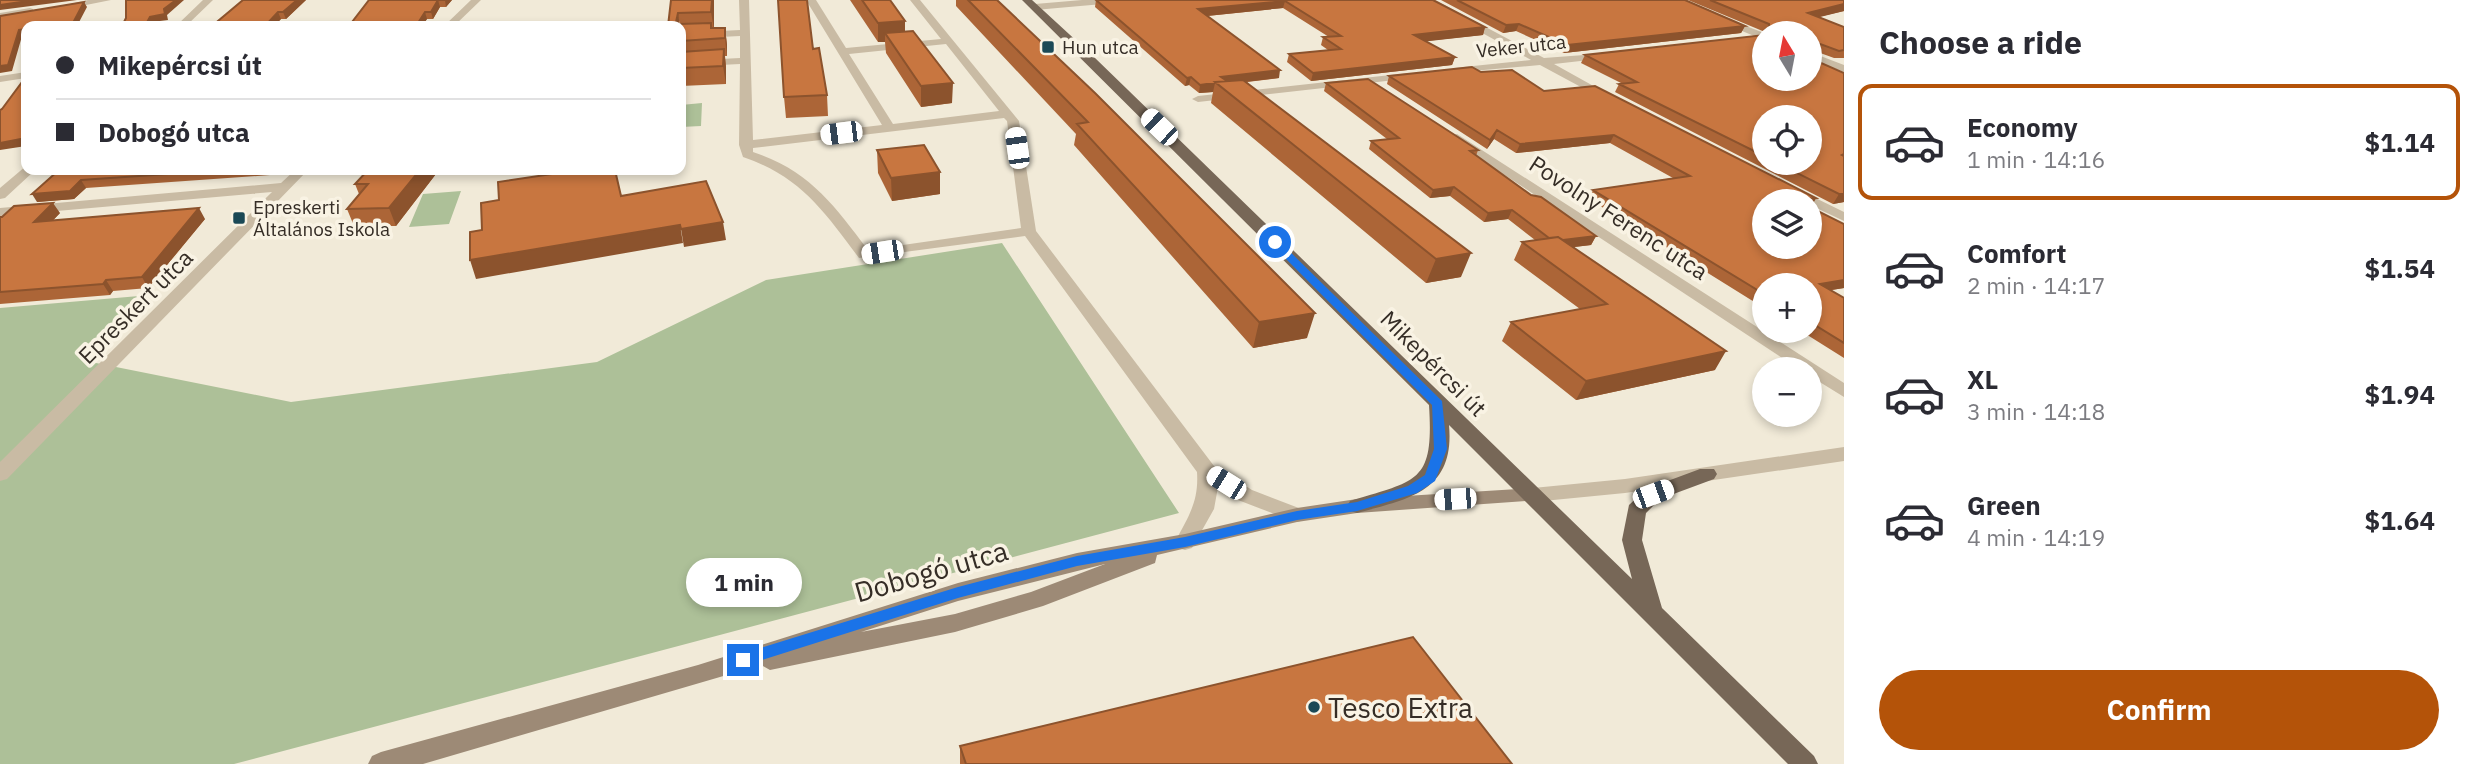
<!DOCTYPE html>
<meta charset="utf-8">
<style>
body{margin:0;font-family:"IBM Plex Sans",sans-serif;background:#f2f2f3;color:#2b2b33;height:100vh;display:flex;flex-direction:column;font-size:26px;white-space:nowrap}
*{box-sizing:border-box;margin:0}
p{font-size:23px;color:#7c7c81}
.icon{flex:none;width:38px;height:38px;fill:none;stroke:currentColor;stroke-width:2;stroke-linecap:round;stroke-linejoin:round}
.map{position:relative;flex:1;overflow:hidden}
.side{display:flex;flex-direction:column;background:#fff;width:630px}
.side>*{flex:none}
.guide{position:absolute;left:21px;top:21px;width:665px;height:154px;border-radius:14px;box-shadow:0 4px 10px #0003;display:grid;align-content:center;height:154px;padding:0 35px;background:#fff}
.needle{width:46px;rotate:350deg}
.tools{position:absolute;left:1752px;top:21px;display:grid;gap:14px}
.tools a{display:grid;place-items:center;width:70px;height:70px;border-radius:50%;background:#fff;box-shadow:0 4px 10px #0003;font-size:35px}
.end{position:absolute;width:32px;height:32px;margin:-16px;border:9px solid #1a73e8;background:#fff;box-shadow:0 0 0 4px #fff}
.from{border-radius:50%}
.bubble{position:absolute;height:49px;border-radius:24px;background:#fff;box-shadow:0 4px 10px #0003;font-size:23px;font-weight:800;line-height:49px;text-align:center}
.car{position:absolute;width:21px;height:42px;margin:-21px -10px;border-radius:9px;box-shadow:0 0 5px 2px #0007;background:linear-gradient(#fff 24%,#345 0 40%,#fff 0 76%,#345 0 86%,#fff 0)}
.guide b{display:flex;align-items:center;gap:24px;height:66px;font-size:26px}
.guide b+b{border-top:2px solid #e1e1e2}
.guide i{width:18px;height:18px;background:#2b2b33}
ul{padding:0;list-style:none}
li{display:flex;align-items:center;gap:21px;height:116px;margin:0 14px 10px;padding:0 21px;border:4px solid transparent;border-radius:14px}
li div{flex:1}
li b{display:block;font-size:26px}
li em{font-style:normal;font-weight:800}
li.selected{border-color:#b45309}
li>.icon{width:63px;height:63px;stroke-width:1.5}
h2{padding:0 35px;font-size:32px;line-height:84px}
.primary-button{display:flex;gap:14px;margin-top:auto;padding:14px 35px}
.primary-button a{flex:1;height:80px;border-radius:42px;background:#b45309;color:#fff;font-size:28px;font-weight:800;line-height:80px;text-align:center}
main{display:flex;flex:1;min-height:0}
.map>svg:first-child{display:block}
</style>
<main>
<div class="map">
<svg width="1844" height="764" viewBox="0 0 1844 764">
<rect width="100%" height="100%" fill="#f1ead8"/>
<path fill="#adc098" d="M702 103 701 126 681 127V105Z
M461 191 449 224 409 227 423 194Z
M1002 243 1179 513 234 764H0V308L139 296 86 361 291 402 597 362 766 280Z"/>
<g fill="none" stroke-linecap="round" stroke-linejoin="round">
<path fill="#c9bba4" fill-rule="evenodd" d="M88 0H111L61 10 56 7Z
M203 0H213L186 26H176Z
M471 0H481L454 26H444Z
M739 0H749L753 140 882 125 806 0H816L846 48 941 39 910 0H920L1019 121 1036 231 1214 466 1252 490 1304 510 1307 515 1304 520 1297 522 1290 520 1238 500 1218 487 1214 509 1192 548 1185 550 1178 548 1175 542C1188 517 1199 502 1197 472L1025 236 859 258C824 211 800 176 743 157L739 145 740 64 681 67V61L740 58V36L681 39V33L740 30ZM946 44 999 111 893 124 849 54ZM1004 118 1007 121 1021 228 868 250C834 205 809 170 753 152V148Z
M1082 0H1119L1114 3 1035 10 1030 7 1035 4Z
M1423 0H1435L1544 58 1611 53 1612 55 1607 58 1554 64 1615 98 1605 100 1540 65 1450 73 1449 71 1454 68 1531 60Z
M30 8 33 9V13L0 19V13Z
M1723 17 1764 33V40L1720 22 1718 20Z
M1810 52 1844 65V72L1810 59Z
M26 72V78L0 82V76Z
M1409 73 1413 74V78L1198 102 1192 99 1198 96Z
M1457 134 1844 383V397L1810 376V369H1799L1453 141V135Z
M26 166V170H33L32 173 5 198 0 199V188Z
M295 170H308L7 479 0 481V462L272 192 0 216V208L281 183Z
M1793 187 1844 212V221L1810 205V201H1803L1788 194V188Z
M1844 447V461L1625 493 1533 502 1526 500 1523 495 1526 490 1533 488 1625 479Z"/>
<path fill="#9d8a76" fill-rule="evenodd" d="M1533 488 1540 490 1543 495 1540 500 1357 513 1297 522 1157 555 1155 563 1043 606 955 632 770 670 761 665 423 764H368L372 756 381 752 698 665 958 583 1077 553 1185 534 1297 508 1357 499ZM1105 564 1031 592 955 614 861 632 958 601Z"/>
<path fill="#776757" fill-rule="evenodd" d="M1022 0H1032L1094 57 1632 579 1622 540 1629 505 1646 489 1700 469H1714L1717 474 1714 479 1660 499 1646 513 1642 540 1662 608 1814 756 1818 764H1788L1449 425C1455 491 1410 499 1357 513L1350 511 1347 506 1350 501C1418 480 1434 483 1429 405Z"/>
</g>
<path fill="#ac6537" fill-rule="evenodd" d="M243 0H306L286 19H281L274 26H212Z
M369 0H452L446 7H440L433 19H427L422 26H349Z
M671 0H714V28H725L727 45V56H725L726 67V84L681 86V26Z
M850 0H890L905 31 952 103 921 107 886 53 885 42H878Z
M956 0H997L1307 338 1253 348 1074 145 1076 134 956 6Z
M1096 0H1433L1485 27 1483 35 1426 41 1455 57 1452 65 1311 81 1287 62 1289 54 1328 50 1321 45 1323 37H1329L1283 8 1207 16 1279 78 1247 82 1461 277 1426 283 1211 103 1213 92 1199 93 1189 85 1185 86 1095 7Z
M1441 0H1685L1745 26 1741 33 1564 53 1516 31 1503 33Z
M1688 0H1844V11L1818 17 1844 27V58H1834L1812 50 1813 53 1810 58 1844 202 1833 204 1615 92 1619 84 1621 83 1581 63 1585 55 1810 79V33H1765V32ZM1764 117 1810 163H1764Z
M813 49 827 95 828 116 786 118 784 97Z
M1481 72 1544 91 1816 198 1811 207 1844 224V288L1831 290 1844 298V358L1801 331H1810V285H1764V308L1589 199 1593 190 1673 178 1610 143 1516 153 1494 139 1487 149 1387 84 1389 76Z
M1326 83 1478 150 1476 156 1531 195 1596 236 1591 245 1574 247 1715 370 1576 400 1502 341 1511 322 1580 309 1514 260 1522 242 1535 240 1508 219 1484 222 1450 196 1430 198 1369 149 1371 141 1387 139 1324 91Z
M877 150 940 194 892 201 878 173Z
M59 170H273L270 175 86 188 74 199 37 202Z
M368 170H439L396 226H354L347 209 359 194 355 184Z
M60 213 53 220 205 219 148 288 113 291 110 295 0 304V217Z
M960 746 1512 764H960Z"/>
<path fill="#8c532d" d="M35 0H77L0 10V5Z
M176 0H184L167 15 168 20 152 22 150 26H145L150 17 164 9Z
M297 0H306L286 19 283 12Z
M438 0 440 7 433 19 431 12Z
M445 0H452L446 7Z
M712 0H714V29L711 12Z
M1285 1 1283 8 1197 17 1198 9Z
M84 2 87 7 77 26H50Z
M1844 4V11L1804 21 1808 13Z
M278 12 281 19 274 26H265Z
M425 12 427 19 422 26H419L418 23Z
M678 13 680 26 676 22Z
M905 21V40L885 33V42H878V23Z
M1519 24 1516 31 1503 33 1506 25Z
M1745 26 1741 33 1564 53 1567 45Z
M1485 27 1483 35 1412 43 1414 35Z
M725 28 727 45V56L725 38Z
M26 29V35L22 36 12 71 0 73V66L19 30Z
M724 49 726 67V84L723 66Z
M1455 57 1452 65 1311 81 1313 73Z
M1280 70 1279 78 1228 84 1221 77Z
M1191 77 1189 85 1185 86 1187 78Z
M953 83 952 103 921 107V86Z
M1215 83 1213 92 1199 93 1200 85Z
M1497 130 1494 139 1487 149 1490 140Z
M1614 135 1610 143 1516 153 1520 144Z
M26 138V146L0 150V143Z
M267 170H273L270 175Z
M420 170H439L396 226 389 208Z
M940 172V194L892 201 891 178Z
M81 180 86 188 74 199 37 202 32 194Z
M1454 187 1450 196 1430 198 1433 190Z
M1839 194H1844V202L1833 204Z
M1816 198 1811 207H1810V201H1797Z
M53 203 60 213 41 233 34 222Z
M199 208 205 219 148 288 142 277Z
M1512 210 1508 219 1484 222 1488 213Z
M723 222 726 240 684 247 681 229Z
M680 225 683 243 476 279 470 260Z
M1596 236 1591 245 1549 250 1553 241Z
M1471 253 1461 277 1426 283 1436 259Z
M106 280 113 291 110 295 103 284Z
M1844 280V288L1813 293 1820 284Z
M1315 313 1307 338 1253 348 1259 322Z
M1726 351 1715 370 1576 400 1586 381Z"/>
<path fill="#c87640" stroke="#8c532d" stroke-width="2" d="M0 0H35L0 5Z
M126 0H176L164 9 165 14 150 17 145 26H122L126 18Z
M243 0H297L283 12H278L265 26H212Z
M369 0H445H438L431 12H425L418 23H412L410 26H349Z
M671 0H712L711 12 678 13 676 22 679 24 711 23V28H725V38L681 41V26H668Z
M778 0H807L813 49 819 48 827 95 784 97Z
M862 0H890L905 21 878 23Z
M968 0H997L1095 93 1315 313 1259 322 1077 124 1088 122Z
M1096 0H1433L1485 27 1414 35 1455 57 1313 73 1289 54 1341 49 1323 37 1341 36 1285 1 1198 9 1280 70 1221 77 1227 81 1200 85 1191 77 1187 78Z
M1457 0H1685L1745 26 1567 45 1519 24 1506 25Z
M1710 0H1844V4L1808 13 1844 27V50L1839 51 1815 42 1812 44 1813 53H1810V33H1770L1769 24Z
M84 2 73 23 50 26H26V29L19 30 8 65 0 66V16Z
M913 31 953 83 921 86 885 33Z
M1764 35V79H1810V58L1844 73V154L1842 155 1844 156V194H1839L1777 163H1810V117H1764V156L1619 84 1637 82 1585 55Z
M724 49 723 66 681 68V52Z
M1472 67 1481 72 1512 70 1544 91 1595 86 1816 198 1797 200 1799 201H1764V247H1810V207L1844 224V280L1820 284 1844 298V343L1810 322V285H1764V294L1593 190 1690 176 1614 135 1520 144 1497 130 1490 140 1389 76Z
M25 78H26V138L0 143V110L2 109Z
M1368 79 1478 150 1470 151 1531 195 1541 197 1596 236 1563 240 1558 237 1549 238 1512 210 1488 213 1454 187 1433 190 1371 141 1399 138 1326 83Z
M1243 80 1471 253 1436 259 1215 82Z
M924 145 940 172 891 178 877 150Z
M59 170H226L81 180 70 191 32 194Z
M368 170H420L389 208 347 209 368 184H355Z
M579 170H615L621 196 706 181 723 222 681 229 680 225 470 260V232L482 230 481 203 499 200 498 182Z
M53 203 34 222 199 208 142 277 106 280 103 284 0 292V217H2L14 206Z
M1558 237 1726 351 1586 381 1511 322 1607 304 1522 242Z
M1413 637 1512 764H966L960 746Z"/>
<path fill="#1a73e8" d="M1271 240H1278L1442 401 1447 449 1435 481 1417 493 1357 511 1297 520 1185 547 1077 566 958 598 743 666 738 664 736 660 738 655 958 587 1077 556 1185 537 1297 511 1357 502 1408 486 1425 475 1434 449 1432 405 1271 244Z"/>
<g fill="#1b4956" stroke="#f9f3e4" stroke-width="2.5">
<rect x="1041" y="40" width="14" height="14" rx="3.5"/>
<rect x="232" y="211" width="14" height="14" rx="3.5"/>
<circle cx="1314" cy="707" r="7"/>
</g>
<g text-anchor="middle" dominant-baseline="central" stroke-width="7" stroke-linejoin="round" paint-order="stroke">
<g font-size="19" fill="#352d26" stroke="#f9f3e4">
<text transform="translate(1521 46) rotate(-6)">Veker utca</text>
</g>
<g font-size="19" fill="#352d26" stroke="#f9f3e4" text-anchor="start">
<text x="1062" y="47">Hun utca</text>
<text x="253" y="207">Epreskerti<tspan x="253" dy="22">Általános Iskola</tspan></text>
</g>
<g font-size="23" fill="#352d26" stroke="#f9f3e4">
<text transform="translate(1619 217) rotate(33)">Povolny Ferenc utca</text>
<text transform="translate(135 306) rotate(-45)">Epreskert utca</text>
<text transform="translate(1434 363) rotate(45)">Mikepércsi út</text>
</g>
<g font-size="28" fill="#352d26" stroke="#f9f3e4">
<text transform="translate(931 571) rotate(-16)">Dobogó utca</text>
</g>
<g font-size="28" fill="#352d26" stroke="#f9f3e4" text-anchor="start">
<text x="1328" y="707">Tesco Extra</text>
</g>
</g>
</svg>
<div class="tools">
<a><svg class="needle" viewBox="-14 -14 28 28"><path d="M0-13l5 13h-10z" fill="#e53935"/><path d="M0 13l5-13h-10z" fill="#7c7c81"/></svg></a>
<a><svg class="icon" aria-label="locate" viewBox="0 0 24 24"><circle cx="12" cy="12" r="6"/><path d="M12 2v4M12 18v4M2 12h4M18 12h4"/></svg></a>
<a><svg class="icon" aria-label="layers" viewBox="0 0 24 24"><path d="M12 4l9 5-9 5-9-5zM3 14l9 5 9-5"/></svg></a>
<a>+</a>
<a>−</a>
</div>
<i class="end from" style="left:1275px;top:242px"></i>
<i class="end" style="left:743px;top:660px"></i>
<div class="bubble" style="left:686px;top:558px;width:116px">1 min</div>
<i class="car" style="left:1159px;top:127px;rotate:314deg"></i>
<i class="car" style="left:841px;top:133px;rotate:263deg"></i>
<i class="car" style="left:1017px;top:148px;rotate:352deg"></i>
<i class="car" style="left:882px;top:252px;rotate:261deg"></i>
<i class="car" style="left:1226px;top:483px;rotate:302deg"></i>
<i class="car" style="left:1653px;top:494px;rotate:70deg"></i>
<i class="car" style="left:1455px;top:499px;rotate:266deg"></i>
<div class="guide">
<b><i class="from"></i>Mikepércsi út</b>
<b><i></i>Dobogó utca</b>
</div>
</div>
<section class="side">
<h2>Choose a ride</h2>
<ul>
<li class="selected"><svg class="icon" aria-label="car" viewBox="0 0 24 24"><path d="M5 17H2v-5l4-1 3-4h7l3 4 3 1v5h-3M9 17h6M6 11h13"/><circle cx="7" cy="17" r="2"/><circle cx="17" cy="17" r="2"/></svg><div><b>Economy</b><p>1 min · 14:16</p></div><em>$1.14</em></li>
<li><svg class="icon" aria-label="car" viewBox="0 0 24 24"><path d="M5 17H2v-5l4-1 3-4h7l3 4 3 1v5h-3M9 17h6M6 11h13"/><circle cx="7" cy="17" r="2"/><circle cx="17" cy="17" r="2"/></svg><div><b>Comfort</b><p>2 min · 14:17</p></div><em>$1.54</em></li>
<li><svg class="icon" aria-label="car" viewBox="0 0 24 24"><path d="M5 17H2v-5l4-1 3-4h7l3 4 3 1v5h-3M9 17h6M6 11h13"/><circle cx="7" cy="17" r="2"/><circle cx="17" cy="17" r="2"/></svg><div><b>XL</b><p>3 min · 14:18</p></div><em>$1.94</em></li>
<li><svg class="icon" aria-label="car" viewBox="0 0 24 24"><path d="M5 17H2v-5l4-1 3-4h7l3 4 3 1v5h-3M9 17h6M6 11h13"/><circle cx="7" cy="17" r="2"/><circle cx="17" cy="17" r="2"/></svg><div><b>Green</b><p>4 min · 14:19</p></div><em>$1.64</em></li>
</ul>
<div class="primary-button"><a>Confirm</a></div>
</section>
</main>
